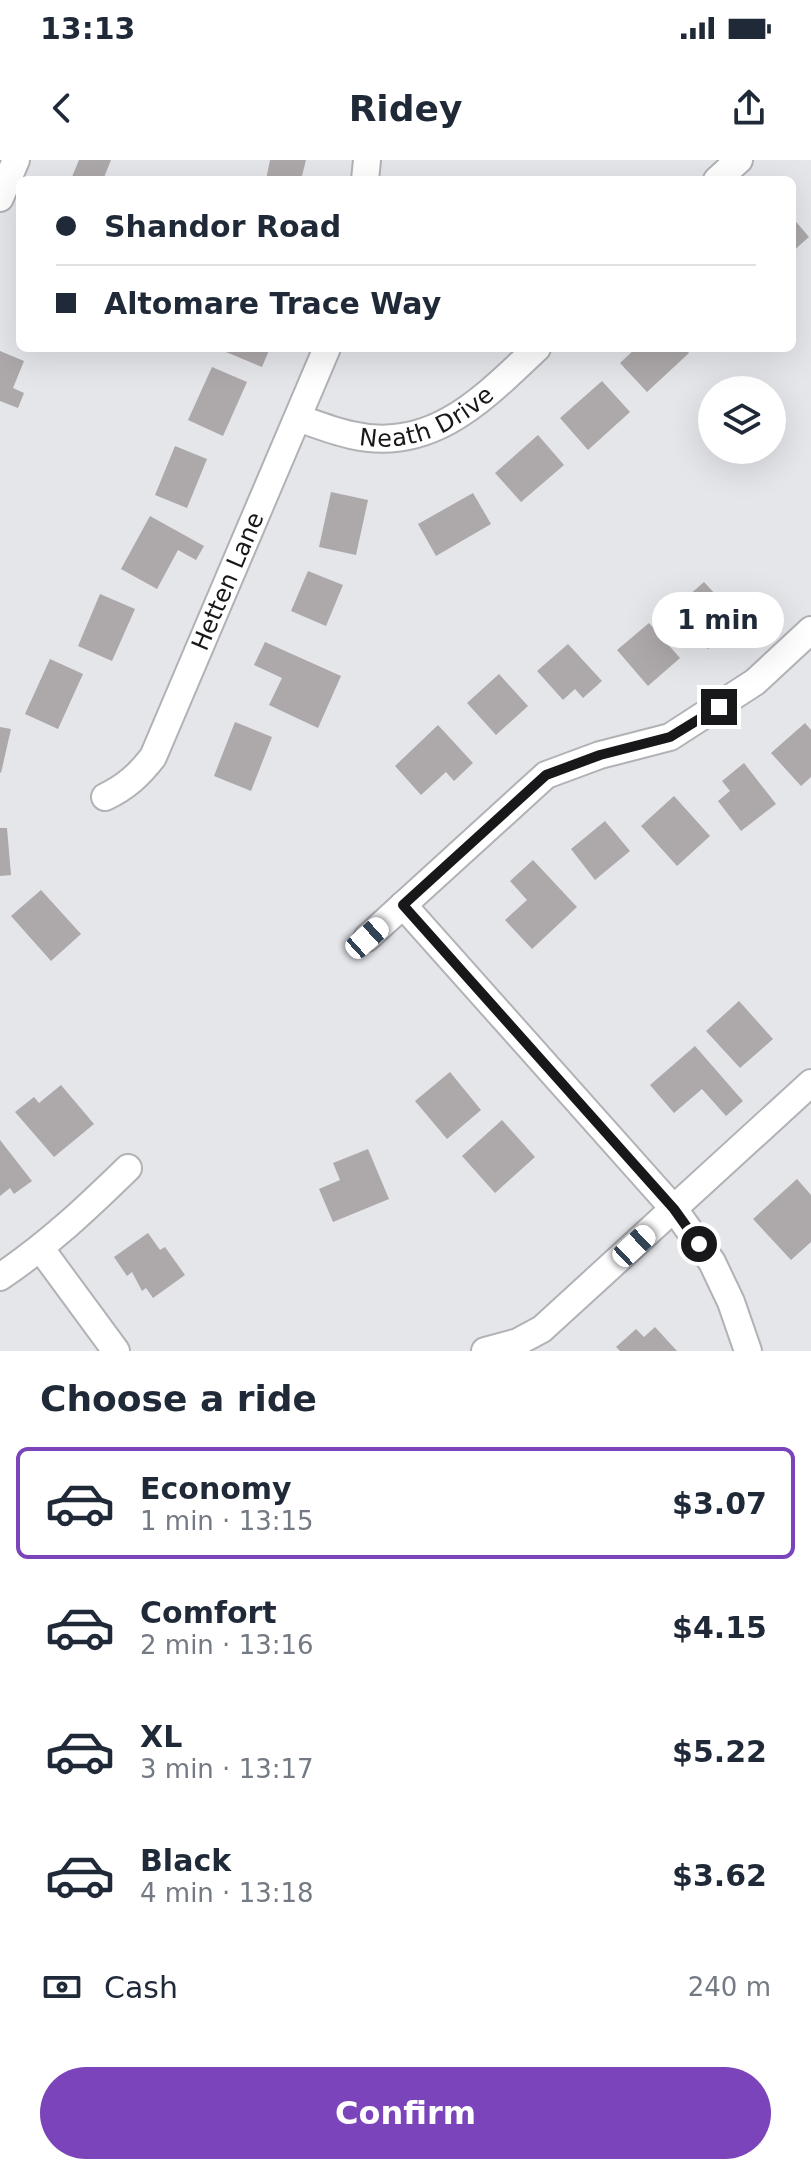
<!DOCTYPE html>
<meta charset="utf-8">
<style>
body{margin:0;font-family:"DejaVu Sans",sans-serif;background:#f6f6f7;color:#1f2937;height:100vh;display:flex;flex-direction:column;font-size:30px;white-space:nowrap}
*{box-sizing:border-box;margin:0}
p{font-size:26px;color:#747a83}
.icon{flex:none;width:44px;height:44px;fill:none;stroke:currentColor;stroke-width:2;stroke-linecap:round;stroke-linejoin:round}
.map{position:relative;height:1191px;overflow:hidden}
.details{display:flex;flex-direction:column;background:#fff;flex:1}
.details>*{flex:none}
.banner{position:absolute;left:16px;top:16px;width:780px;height:176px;border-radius:12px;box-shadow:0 8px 32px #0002;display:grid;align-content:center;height:176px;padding:0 40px;background:#fff}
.buttons{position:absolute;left:698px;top:216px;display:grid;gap:16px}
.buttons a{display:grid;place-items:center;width:88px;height:88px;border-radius:50%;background:#fff;box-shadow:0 8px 32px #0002;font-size:40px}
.end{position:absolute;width:36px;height:36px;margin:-18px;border:10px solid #18181a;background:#fff;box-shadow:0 0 0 4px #fff}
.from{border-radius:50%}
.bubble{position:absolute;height:56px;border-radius:28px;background:#fff;box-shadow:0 8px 32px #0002;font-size:26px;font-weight:700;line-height:56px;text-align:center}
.car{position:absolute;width:24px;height:48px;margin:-24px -12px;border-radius:10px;box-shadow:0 0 6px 2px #0007;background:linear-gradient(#fff 24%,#345 0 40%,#fff 0 76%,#345 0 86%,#fff 0)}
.banner b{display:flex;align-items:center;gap:28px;height:76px;font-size:30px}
.banner b+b{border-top:2px solid #e0e1e3}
.banner i{width:20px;height:20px;background:#1f2937}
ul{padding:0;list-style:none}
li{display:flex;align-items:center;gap:24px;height:112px;margin:0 16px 12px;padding:0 24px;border:4px solid transparent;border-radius:12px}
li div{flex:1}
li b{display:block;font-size:30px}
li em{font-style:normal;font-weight:700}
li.current{border-color:#7c44ba}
li>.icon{width:72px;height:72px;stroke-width:1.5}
h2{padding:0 40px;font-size:36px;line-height:96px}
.pay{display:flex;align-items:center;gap:20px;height:88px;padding:0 40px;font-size:30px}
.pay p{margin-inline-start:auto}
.action{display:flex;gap:16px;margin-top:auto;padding:16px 40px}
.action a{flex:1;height:92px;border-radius:48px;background:#7c44ba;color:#fff;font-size:32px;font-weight:700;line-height:92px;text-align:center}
.status{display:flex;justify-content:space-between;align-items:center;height:56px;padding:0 40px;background:#fff;direction:ltr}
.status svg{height:22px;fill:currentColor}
header{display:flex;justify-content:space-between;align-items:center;height:104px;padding:0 40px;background:#fff;font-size:36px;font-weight:700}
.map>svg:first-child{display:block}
</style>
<div class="status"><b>13:13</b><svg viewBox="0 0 49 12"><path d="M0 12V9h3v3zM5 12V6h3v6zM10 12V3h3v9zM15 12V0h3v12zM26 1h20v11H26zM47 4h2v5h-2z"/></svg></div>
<header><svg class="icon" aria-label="back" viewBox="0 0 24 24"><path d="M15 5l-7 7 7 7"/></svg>Ridey<svg class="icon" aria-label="share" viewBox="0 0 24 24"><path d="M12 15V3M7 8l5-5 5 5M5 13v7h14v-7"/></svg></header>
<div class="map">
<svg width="811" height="1191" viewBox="0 0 811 1191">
<rect width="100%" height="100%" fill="#e4e6ea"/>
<path fill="#ada8aa" d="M79 0H111L103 20H79L72 17Z
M270 0H306L301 20H266Z
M792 57 809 77 792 92Z
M228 188H270L262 207 226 192Z
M636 188H685L689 193 647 232 620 203Z
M0 191 24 201 13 228 24 233 18 248 0 241Z
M212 207 247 222 223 276 188 260Z
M602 221 630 252 588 290 560 258Z
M538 275 564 305 521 342 495 313Z
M175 286 207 299 187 348 155 335Z
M331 332 368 340 356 395 319 387Z
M473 333 491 364 436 396 418 364Z
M150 356 204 386 196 400 178 390 157 429 121 409Z
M308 411 343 425 326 466 291 451Z
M704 422 740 461 708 489 672 450Z
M100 434 135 449 112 501 78 486Z
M649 463 680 498 648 526 617 490Z
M265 482 341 516 318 568 269 545 282 518 254 505Z
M568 484 602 521 583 538 575 529 563 540 537 511Z
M50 499 83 514 58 569 25 554Z
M499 514 528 546 496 575 467 543Z
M235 562 272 577 251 631 214 616Z
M805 563 811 570V617L801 626 771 593Z
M438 565 473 603 454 621 446 612 421 635 395 606Z
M0 567 11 569 1 613 0 612Z
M744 603 776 644 741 671 718 641 730 631 722 621Z
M674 636 710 676 677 706 641 666Z
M605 661 630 691 595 720 571 689Z
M0 668H7L11 715 0 716Z
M533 700 577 747 532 789 505 760 527 740 510 721Z
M41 730 81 774 51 801 11 756Z
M739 841 773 879 740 908 706 871Z
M695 886 743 941 726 956 702 929 674 953 650 925Z
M450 912 481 950 447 979 415 941Z
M61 925 94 964 54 997 15 952 34 937 39 943Z
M502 960 535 997 495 1033 462 996Z
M0 980 32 1021 14 1034 10 1028 0 1036Z
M368 989 389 1039 333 1062 319 1029 340 1020 333 1003Z
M797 1019 811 1035V1082L791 1100 753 1059Z
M148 1073 160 1090 165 1087 185 1115 153 1138 146 1128 142 1131 132 1112 127 1116 114 1097Z
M655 1167 677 1191H620L616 1187 636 1169 644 1177Z"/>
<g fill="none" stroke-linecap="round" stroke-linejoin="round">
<defs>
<g id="minor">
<path d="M365 20 367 0"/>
<path d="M717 20 739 0"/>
<path d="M0 38 16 0"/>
<path id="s1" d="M298 258C315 264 333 271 351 275 432 294 484 238 537 188"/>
<path id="s2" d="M105 637C126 627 139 615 153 597L327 188"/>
<path d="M403 745 674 1049 712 1102 731 1142 748 1191"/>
<path d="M367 778 546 615 600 595 670 577 755 522 811 470"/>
<path d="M41 1089 116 1191"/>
<path d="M0 1117C49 1084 87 1048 128 1008"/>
<path d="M485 1191 518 1182 542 1169 811 923"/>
</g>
</defs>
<use href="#minor" stroke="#b1b2b6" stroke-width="30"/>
<use href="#minor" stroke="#fff" stroke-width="26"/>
</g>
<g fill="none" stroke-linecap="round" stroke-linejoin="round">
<path stroke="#18181a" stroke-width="10" d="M699 1084 674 1049 403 745 546 615 600 595 670 577 719 547"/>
</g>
<g text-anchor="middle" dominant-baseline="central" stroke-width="7" stroke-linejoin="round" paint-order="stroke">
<g font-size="24" fill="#18181a" stroke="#fff">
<text stroke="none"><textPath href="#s1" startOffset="136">Neath Drive</textPath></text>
<text stroke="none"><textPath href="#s2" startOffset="254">Hetten Lane</textPath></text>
</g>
</g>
</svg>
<div class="buttons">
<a><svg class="icon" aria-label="layers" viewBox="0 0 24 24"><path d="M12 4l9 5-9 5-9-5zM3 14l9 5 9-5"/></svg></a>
</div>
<i class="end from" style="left:699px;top:1084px"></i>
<i class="end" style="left:719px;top:547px"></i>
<div class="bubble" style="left:652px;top:432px;width:132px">1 min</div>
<i class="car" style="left:367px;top:778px;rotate:48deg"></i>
<i class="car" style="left:634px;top:1086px;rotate:47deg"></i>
<div class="banner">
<b><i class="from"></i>Shandor Road</b>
<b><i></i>Altomare Trace Way</b>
</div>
</div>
<section class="details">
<h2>Choose a ride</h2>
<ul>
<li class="current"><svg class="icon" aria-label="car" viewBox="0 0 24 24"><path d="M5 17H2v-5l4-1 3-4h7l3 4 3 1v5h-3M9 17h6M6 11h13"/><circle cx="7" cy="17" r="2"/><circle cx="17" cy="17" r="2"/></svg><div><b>Economy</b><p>1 min · 13:15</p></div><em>$3.07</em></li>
<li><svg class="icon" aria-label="car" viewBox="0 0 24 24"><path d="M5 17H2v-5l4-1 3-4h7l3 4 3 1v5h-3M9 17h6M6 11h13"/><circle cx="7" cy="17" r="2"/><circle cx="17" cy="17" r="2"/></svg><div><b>Comfort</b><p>2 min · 13:16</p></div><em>$4.15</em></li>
<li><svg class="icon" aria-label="car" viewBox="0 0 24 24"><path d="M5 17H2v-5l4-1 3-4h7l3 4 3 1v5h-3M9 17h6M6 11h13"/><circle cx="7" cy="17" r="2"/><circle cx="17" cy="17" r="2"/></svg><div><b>XL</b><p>3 min · 13:17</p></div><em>$5.22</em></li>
<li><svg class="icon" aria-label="car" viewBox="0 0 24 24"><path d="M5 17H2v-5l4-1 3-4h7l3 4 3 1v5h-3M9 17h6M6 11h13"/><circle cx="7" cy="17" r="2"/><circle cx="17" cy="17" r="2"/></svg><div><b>Black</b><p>4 min · 13:18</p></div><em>$3.62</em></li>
</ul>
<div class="pay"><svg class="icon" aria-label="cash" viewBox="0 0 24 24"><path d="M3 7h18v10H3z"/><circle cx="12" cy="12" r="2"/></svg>Cash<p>240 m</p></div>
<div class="action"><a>Confirm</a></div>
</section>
